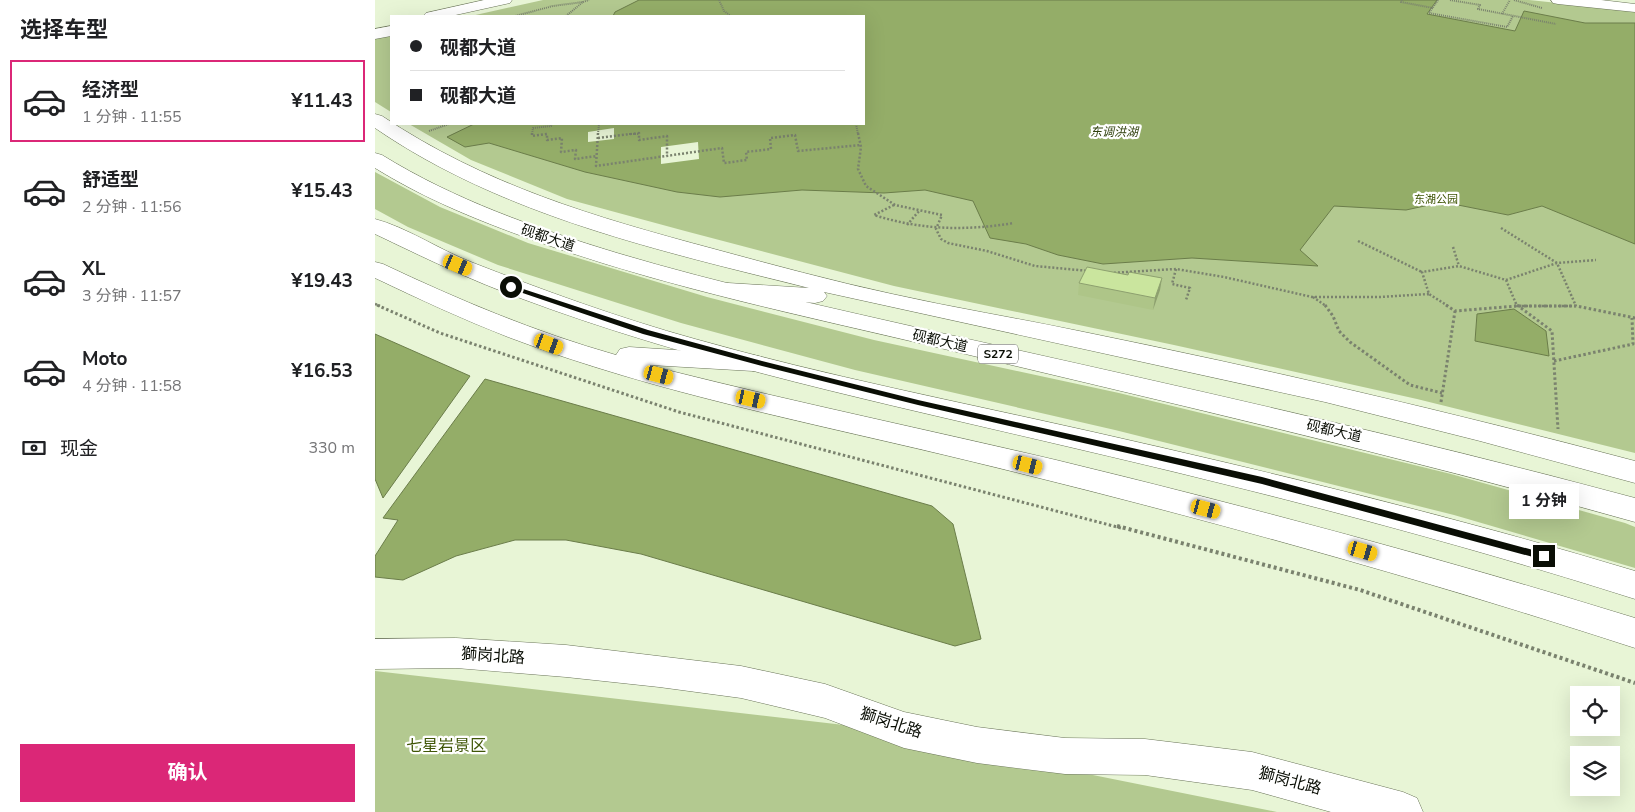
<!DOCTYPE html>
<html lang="zh">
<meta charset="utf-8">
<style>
body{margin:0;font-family:"Nunito Sans","Noto Sans SC",sans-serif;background:#f2f2f2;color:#202124;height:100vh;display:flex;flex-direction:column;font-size:19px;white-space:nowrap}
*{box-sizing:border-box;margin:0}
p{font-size:16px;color:#757577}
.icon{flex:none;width:28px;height:28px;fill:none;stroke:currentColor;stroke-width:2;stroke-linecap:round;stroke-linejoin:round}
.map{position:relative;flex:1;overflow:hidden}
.sheet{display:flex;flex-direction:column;background:#fff;width:375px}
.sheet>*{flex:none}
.hud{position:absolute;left:15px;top:15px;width:475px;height:110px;border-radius:0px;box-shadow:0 5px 20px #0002;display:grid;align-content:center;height:110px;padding:0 20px;background:#fff}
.buttons{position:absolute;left:1195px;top:686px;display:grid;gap:10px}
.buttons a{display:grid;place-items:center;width:50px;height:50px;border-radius:0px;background:#fff;box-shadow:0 5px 20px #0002;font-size:25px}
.end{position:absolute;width:22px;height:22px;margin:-11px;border:6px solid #0a0e05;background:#fff;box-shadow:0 0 0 2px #fff}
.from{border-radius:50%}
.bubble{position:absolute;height:35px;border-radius:0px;background:#fff;box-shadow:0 5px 20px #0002;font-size:16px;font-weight:700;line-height:35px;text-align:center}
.car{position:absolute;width:15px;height:30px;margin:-15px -8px;border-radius:6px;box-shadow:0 0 4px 1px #0007;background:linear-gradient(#f5c518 24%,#345 0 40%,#f5c518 0 76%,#345 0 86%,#f5c518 0)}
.hud b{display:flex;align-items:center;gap:18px;height:48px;font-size:19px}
.hud b+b{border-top:1px solid #e0e0e0}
.hud i{width:12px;height:12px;background:#202124}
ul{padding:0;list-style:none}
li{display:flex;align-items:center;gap:15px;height:82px;margin:0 10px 8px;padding:0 10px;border:2px solid transparent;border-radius:0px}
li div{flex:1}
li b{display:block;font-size:19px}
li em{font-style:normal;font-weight:700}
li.on{border-color:#db2777}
li>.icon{width:45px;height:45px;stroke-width:1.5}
h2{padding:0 20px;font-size:22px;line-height:60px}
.pay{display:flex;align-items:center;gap:12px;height:55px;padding:0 20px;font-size:19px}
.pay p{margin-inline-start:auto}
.action{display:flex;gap:10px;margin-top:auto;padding:10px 20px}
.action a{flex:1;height:58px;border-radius:0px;background:#db2777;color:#fff;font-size:20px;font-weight:700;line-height:58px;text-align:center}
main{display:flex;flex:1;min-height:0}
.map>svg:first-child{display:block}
</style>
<main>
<section class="sheet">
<h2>选择车型</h2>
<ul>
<li class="on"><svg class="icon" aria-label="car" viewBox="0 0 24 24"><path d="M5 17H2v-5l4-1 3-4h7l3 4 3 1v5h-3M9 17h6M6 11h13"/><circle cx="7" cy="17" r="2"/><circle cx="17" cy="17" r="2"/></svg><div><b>经济型</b><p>1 分钟 · 11:55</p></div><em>¥11.43</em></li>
<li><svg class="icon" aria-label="car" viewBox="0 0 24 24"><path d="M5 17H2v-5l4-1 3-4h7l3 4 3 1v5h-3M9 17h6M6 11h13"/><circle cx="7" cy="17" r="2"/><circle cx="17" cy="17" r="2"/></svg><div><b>舒适型</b><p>2 分钟 · 11:56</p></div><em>¥15.43</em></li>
<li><svg class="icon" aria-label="car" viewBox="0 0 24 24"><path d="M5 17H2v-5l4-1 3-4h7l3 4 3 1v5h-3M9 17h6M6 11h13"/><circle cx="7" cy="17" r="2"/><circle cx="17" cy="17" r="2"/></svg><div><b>XL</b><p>3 分钟 · 11:57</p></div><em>¥19.43</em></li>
<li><svg class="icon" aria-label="car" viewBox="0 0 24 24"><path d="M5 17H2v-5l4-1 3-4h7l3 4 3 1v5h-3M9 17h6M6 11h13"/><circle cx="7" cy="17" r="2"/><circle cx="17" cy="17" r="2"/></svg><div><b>Moto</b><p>4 分钟 · 11:58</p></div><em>¥16.53</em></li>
</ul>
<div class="pay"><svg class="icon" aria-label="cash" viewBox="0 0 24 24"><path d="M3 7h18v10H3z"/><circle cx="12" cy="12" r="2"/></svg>现金<p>330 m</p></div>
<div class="action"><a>确认</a></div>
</section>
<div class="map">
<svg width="1260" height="812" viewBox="0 0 1260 812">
<rect width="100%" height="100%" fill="#e8f5d6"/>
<path fill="#b3c990" d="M168 0H1154L1260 11V453L1042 399 799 345 519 286 310 231 192 199 96 160 34 124H489V16H96Z
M16 34V112L0 102V38Z
M0 172 65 207 153 243 332 297 499 340 744 393 1076 474 1250 523 1260 527V568L1079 515 740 430 480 370 306 323 123 265 33 227 0 209Z
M0 671 469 725 902 812H0Z"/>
<path fill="#94ad68" stroke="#6b7d4a" d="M264 0H1062L1052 14 1140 31 1149 11 1210 23H1260V244L1167 206 1133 215 1068 202 1031 210 959 206 925 250 943 266 817 258 728 264 683 255 651 244 615 238 598 201 550 190 509 193 427 190 345 197 302 192 210 172 114 143 90 147 72 137 99 124H489V16H238L240 12Z
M1139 309 1171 331 1174 356 1100 341 1102 314Z
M0 334 95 376 8 498 0 479Z
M110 379 557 506 578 524 606 639 580 646 266 554 191 540H140L81 556 28 580 0 577V556L23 520 8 518Z"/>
<path fill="#e8f5d6" d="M239 128V139L213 142V132Z
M323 142 324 159 286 164V147Z"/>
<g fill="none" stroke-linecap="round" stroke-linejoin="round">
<defs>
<path id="minor" d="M109 0H137L135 3 76 16H48L51 13Z
M1176 0H1226L1260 4V12L1183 4 1178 3Z
M16 26V36L0 39V29Z
M0 114 7 116C110 185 219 217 339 249 398 265 457 281 517 294 579 308 642 318 704 331 891 369 1076 412 1260 461V483L1105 441 950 402 449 292 452 296 448 301 440 303 345 295 341 290 345 285 353 283 434 288C286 251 128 216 0 128Z
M0 262 8 264C84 300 160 332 241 355L245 349 254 347 378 355 387 357 391 363 387 369 378 371 275 365 296 371C424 403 553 430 681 460 875 507 1069 559 1260 618V648C1042 577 821 516 599 462 443 424 283 394 133 337 87 319 44 299 0 278Z
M81 638 191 645 366 666 450 684 529 712 602 727 690 738 770 739 877 752 1028 792 1042 798 1048 812H956L877 790 770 775 690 774 602 763 529 748 450 718 366 698 284 687 191 677 81 668 0 669V639Z"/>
<path id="major" d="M0 153 7 155C80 200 160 228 242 253 349 285 457 308 566 333 798 385 1030 436 1260 498V522C1023 455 783 400 544 343 424 315 303 289 187 250 122 228 58 204 0 168Z
M0 219C31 227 65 250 96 262 170 291 244 318 320 339 451 376 585 402 718 432 900 473 1081 517 1260 571V599C1075 540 888 492 699 448 513 404 324 365 145 298 95 280 48 257 0 234Z"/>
</defs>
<use href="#minor" stroke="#6a7459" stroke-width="1"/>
<use href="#major" stroke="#6a7459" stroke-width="1"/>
<path stroke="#7a826e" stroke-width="2" stroke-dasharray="1 1" stroke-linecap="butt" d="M344 0 349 11 356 16
M1027 0 1026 2 1058 8
M1063 0 1054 13 1132 27 1138 16
M1075 0 1105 5 1103 9 1181 24
M1139 0 1167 8
M1127 14 1135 0
M140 16 178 6 208 2
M191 16 208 2 214 0
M481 124 483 134
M54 131 74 124
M157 134 158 128 176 126 177 124
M170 134H172
M223 134 224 124
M254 134H264"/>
<path stroke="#7a826e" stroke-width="2.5" stroke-dasharray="2 2" stroke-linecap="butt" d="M157 133V136L172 134V140L187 138 186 152 201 150 200 159 222 156
M223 133 221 166 347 148 349 163 372 160 371 152 396 149 395 138 420 135 423 151 486 145
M483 133 486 147 483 169 491 186 520 205 567 215 561 229 566 239 573 243 612 251 660 266 714 271
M223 138 264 133V140L292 136V156
M519 205 499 215C546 230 590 231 639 223
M532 225 544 211
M1126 228 1182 263 1201 306
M983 241 1047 272
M1078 247 1084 266
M801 269 797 284 815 288 811 300
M735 273 801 269 849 277 937 297H1005L1054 294
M1131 280 1142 306
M938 297 951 306
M0 304 5 306
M1073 306 1054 294 1047 272 1084 266 1131 280 1182 263 1221 260
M1139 306H1202"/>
<path stroke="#7a826e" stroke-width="3" stroke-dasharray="2.5 2.5" stroke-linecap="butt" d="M2 305 65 333 304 412 746 528
M950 305 958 316 964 331 975 342 1035 385 1067 393
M1071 305 1080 311 1142 306H1201L1260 318
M1142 305 1177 331 1183 429
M1179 361 1258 344 1257 318
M1066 402 1080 311"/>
<path stroke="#7a826e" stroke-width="4" stroke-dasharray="3 3" stroke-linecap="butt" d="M742 526 985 590 1260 683"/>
<use href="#minor" fill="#fff" fill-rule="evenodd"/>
<use href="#major" fill="#fff" fill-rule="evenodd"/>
</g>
<path fill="#aec588" d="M787 278 785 290 778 310 703 295 704 283Z"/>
<path fill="#8da06f" d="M787 278 785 290 778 310 780 298Z"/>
<path fill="#cae59e" stroke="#8da06f" d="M712 267 753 275 754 272 787 278 780 298 704 283Z"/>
<path fill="#0a0e05" d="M136 285 273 330 387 361 543 400 887 477 1169 553 1173 556 1169 560 887 484 543 405 387 366 268 334 133 288 132 287Z"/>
<g text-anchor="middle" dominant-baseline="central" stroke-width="4.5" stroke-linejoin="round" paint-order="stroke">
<g font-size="11" fill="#405607" stroke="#fff">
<text x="1061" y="199">东湖公园</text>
</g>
<g font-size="12" font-style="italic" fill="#31410e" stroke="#fff">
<text x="739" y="132">东调洪湖</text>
</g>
<rect fill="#fff" stroke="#545650" stroke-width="1" x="603" y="344.5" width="40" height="19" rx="4"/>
<g font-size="12" font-weight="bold" fill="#0a0e05">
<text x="623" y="354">S272</text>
</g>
<g font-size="14" fill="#0a0e05" stroke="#fff">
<text transform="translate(173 238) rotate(19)">砚都大道</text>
<text transform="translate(565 341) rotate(13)">砚都大道</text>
<text transform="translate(959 431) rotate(13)">砚都大道</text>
</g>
<g font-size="16" fill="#0a0e05" stroke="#fff">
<text transform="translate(118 656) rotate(4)">獅岗北路</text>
<text transform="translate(516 723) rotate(18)">獅岗北路</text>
<text transform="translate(915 781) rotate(15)">獅岗北路</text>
</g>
<g font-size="16" fill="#405607" stroke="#fff">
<text x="71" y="746">七星岩景区</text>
</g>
</g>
</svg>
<div class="buttons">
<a><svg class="icon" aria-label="locate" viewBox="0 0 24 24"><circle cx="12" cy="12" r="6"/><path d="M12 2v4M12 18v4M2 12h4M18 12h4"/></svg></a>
<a><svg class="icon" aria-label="layers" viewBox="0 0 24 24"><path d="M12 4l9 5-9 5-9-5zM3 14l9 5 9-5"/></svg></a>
</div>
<i class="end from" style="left:136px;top:287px"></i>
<i class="end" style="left:1169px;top:556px"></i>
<div class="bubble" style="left:1134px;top:484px;width:70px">1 分钟</div>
<i class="car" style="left:83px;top:265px;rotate:112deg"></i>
<i class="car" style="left:174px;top:344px;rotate:111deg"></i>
<i class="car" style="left:284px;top:375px;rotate:105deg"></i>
<i class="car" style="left:376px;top:399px;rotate:103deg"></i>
<i class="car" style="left:653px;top:465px;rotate:104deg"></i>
<i class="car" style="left:831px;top:509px;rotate:105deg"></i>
<i class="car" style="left:988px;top:551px;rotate:106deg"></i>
<div class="hud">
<b><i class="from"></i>砚都大道</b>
<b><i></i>砚都大道</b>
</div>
</div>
</main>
